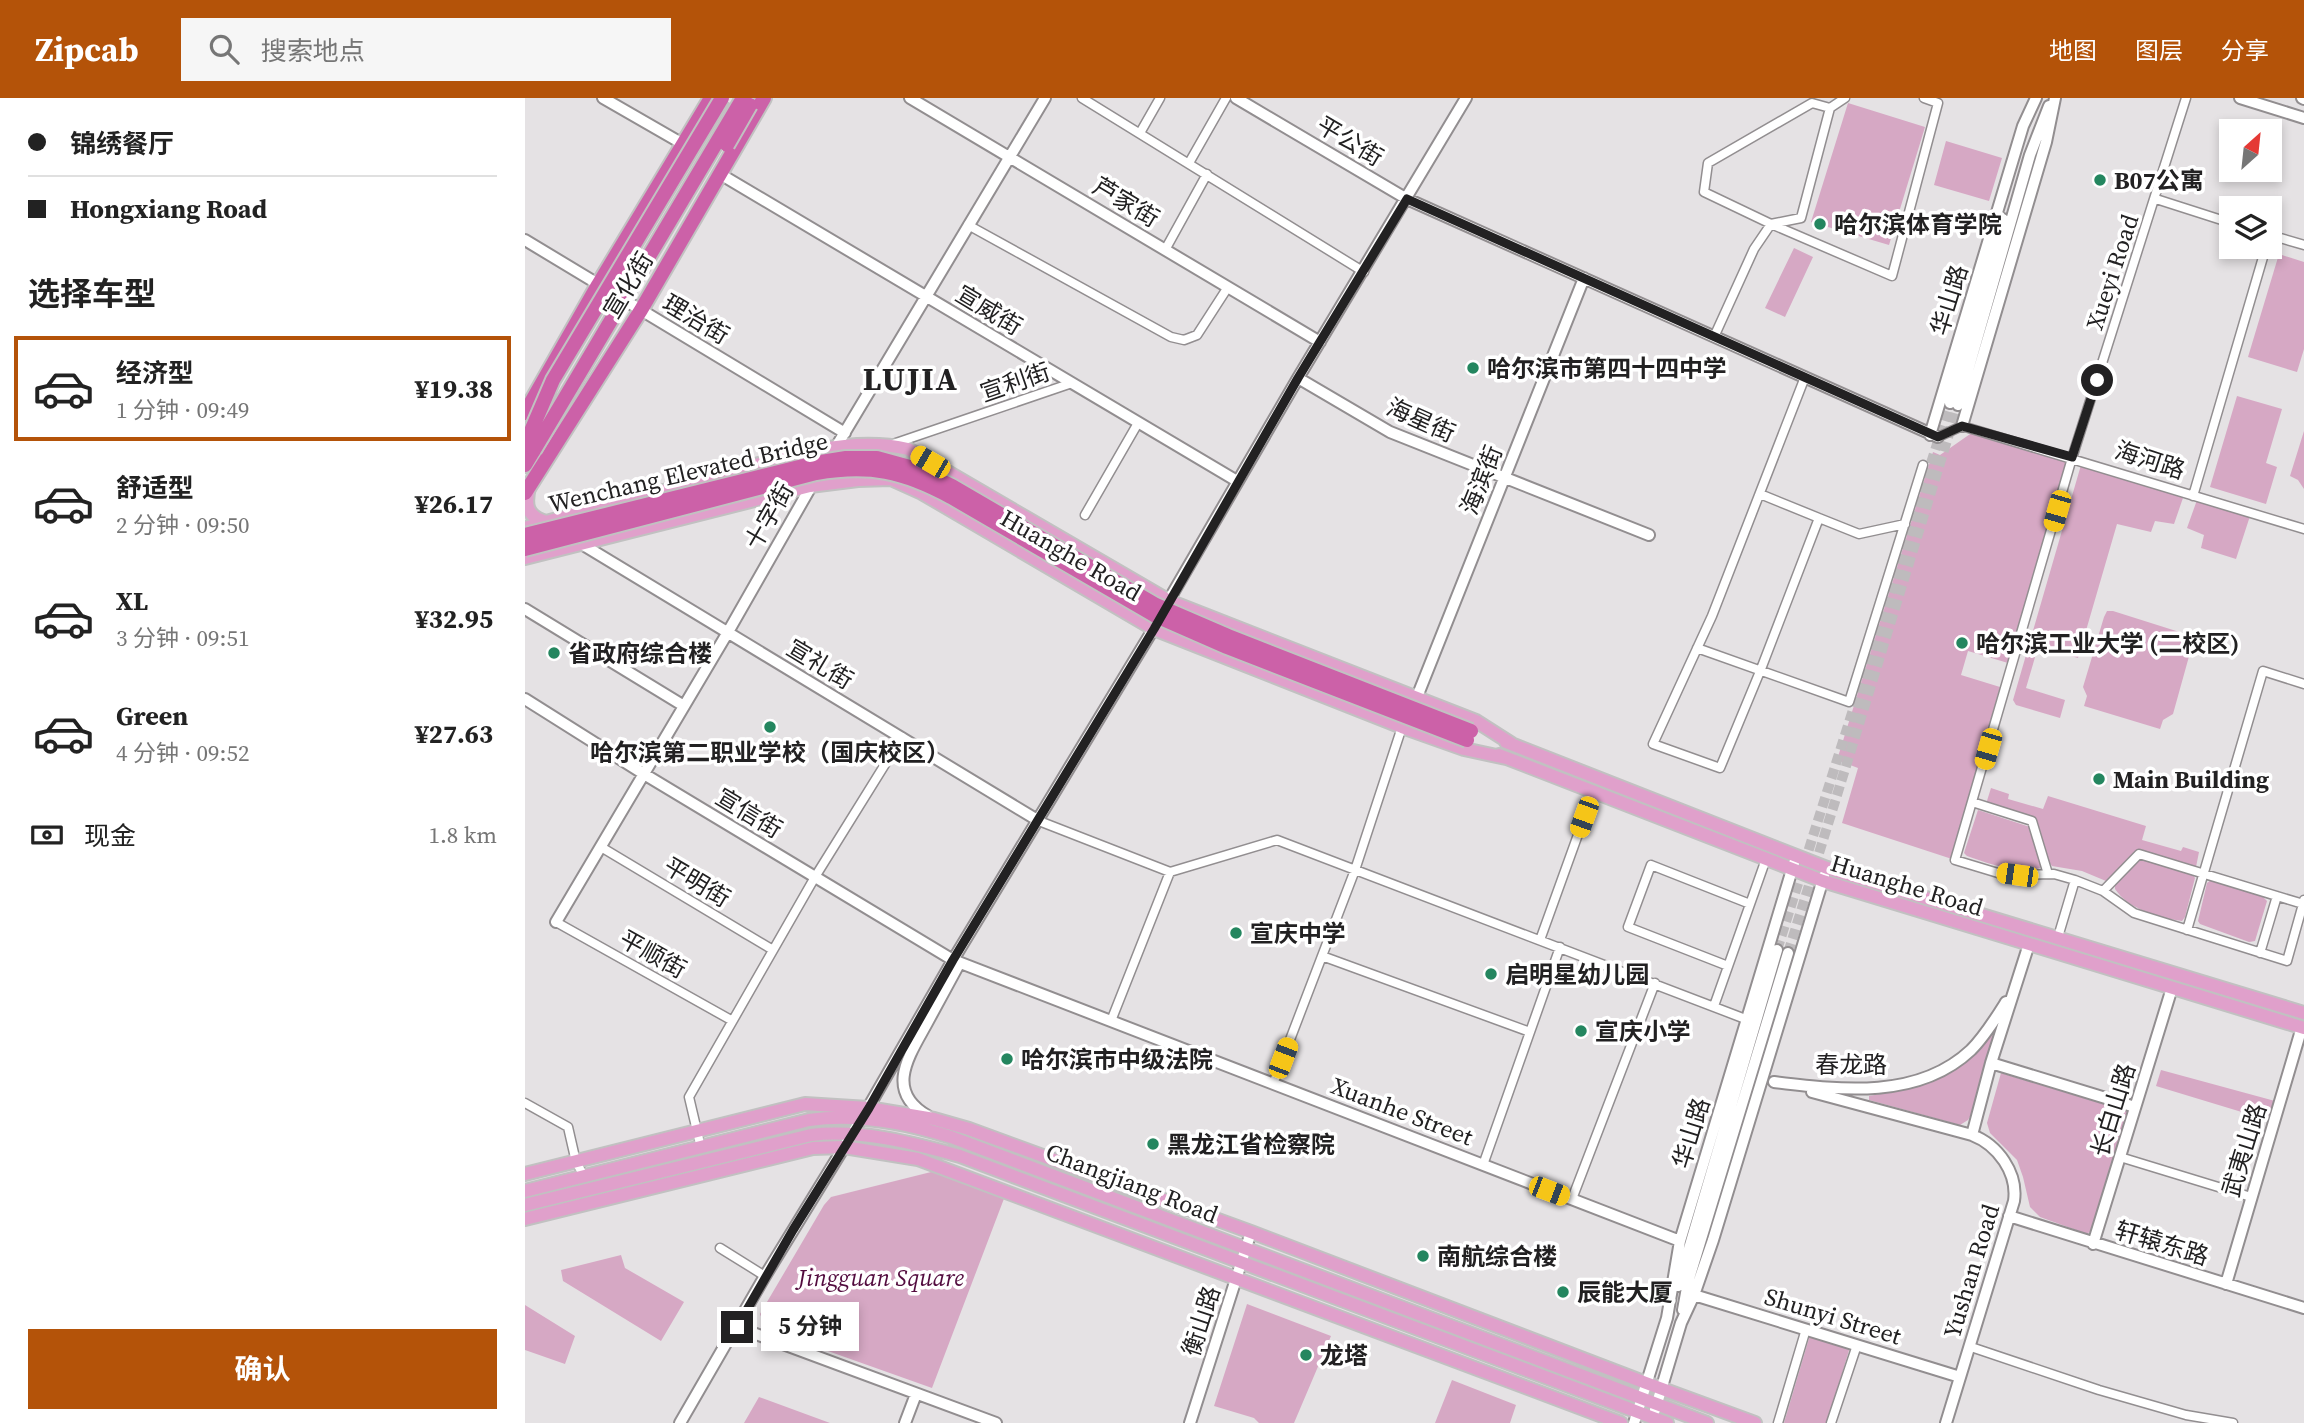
<!DOCTYPE html>
<html lang="zh">
<meta charset="utf-8">
<style>
body{margin:0;font-family:"Source Serif 4","Noto Sans SC",serif;background:#f6f6f6;color:#222;height:100vh;display:flex;flex-direction:column;font-size:26px;white-space:nowrap}
*{box-sizing:border-box;margin:0}
p{font-size:23px;color:#767676}
.icon{flex:none;width:38px;height:38px;fill:none;stroke:currentColor;stroke-width:2;stroke-linecap:round;stroke-linejoin:round}
.map{position:relative;flex:1;overflow:hidden}
.drawer{display:flex;flex-direction:column;background:#fff;width:525px}
.drawer>*{flex:none}
.banner{display:grid;align-content:center;height:154px;padding:0 28px;background:#fff}
.needle{width:46px;rotate:27deg}
.tools{position:absolute;left:1694px;top:21px;display:grid;gap:14px}
.tools a{display:grid;place-items:center;width:63px;height:63px;border-radius:0px;background:#fff;box-shadow:0 4px 10px #0003;font-size:35px}
.end{position:absolute;width:32px;height:32px;margin:-16px;border:9px solid #222122;background:#fff;box-shadow:0 0 0 4px #fff}
.from{border-radius:50%}
.bubble{position:absolute;height:49px;border-radius:0px;background:#fff;box-shadow:0 4px 10px #0003;font-size:23px;font-weight:700;line-height:49px;text-align:center}
.car{position:absolute;width:21px;height:42px;margin:-21px -10px;border-radius:9px;box-shadow:0 0 5px 2px #0007;background:linear-gradient(#f5c518 24%,#345 0 40%,#f5c518 0 76%,#345 0 86%,#f5c518 0)}
.banner b{display:flex;align-items:center;gap:24px;height:66px;font-size:26px}
.banner b+b{border-top:2px solid #e0e0e0}
.banner i{width:18px;height:18px;background:#222}
ul{padding:0;list-style:none}
li{display:flex;align-items:center;gap:21px;height:105px;margin:0 14px 10px;padding:0 14px;border:4px solid transparent;border-radius:0px}
li div{flex:1}
li b{display:block;font-size:26px}
li em{font-style:normal;font-weight:700}
li.on{border-color:#b45309}
li>.icon{width:63px;height:63px;stroke-width:1.5}
h2{padding:0 28px;font-size:32px;line-height:84px}
.pay{display:flex;align-items:center;gap:18px;height:77px;padding:0 28px;font-size:26px}
.pay p{margin-inline-start:auto}
.action{display:flex;gap:14px;margin-top:auto;padding:14px 28px}
.action a{flex:1;height:80px;border-radius:0px;background:#b45309;color:#fff;font-size:28px;font-weight:700;line-height:80px;text-align:center}
header{display:flex;align-items:center;gap:42px;box-sizing:border-box;height:98px;padding:0 35px;background:#b45309;color:#fff}
header strong{font-size:33px}
nav{display:flex;gap:38px;margin-inline-start:auto;font-size:24px}
.search{width:490px;height:63px;background:#f6f6f6;display:flex;align-items:center;gap:18px;box-sizing:border-box;padding:0 24px;border-radius:0px;color:#767676;font-size:26px}
main{display:flex;flex:1;min-height:0}
.map>svg:first-child{display:block}
</style>
<header>
<strong>Zipcab</strong>
<div class="search"><svg class="icon" aria-label="search" viewBox="0 0 24 24"><circle cx="10" cy="10" r="6"/><path d="M15 15l6 6"/></svg>搜索地点</div>
<nav><a>地图</a><a>图层</a><a>分享</a></nav>
</header>
<main>
<section class="drawer">
<div class="banner">
<b><i class="from"></i>锦绣餐厅</b>
<b><i></i>Hongxiang Road</b>
</div>
<h2>选择车型</h2>
<ul>
<li class="on"><svg class="icon" aria-label="car" viewBox="0 0 24 24"><path d="M5 17H2v-5l4-1 3-4h7l3 4 3 1v5h-3M9 17h6M6 11h13"/><circle cx="7" cy="17" r="2"/><circle cx="17" cy="17" r="2"/></svg><div><b>经济型</b><p>1 分钟 · 09:49</p></div><em>¥19.38</em></li>
<li><svg class="icon" aria-label="car" viewBox="0 0 24 24"><path d="M5 17H2v-5l4-1 3-4h7l3 4 3 1v5h-3M9 17h6M6 11h13"/><circle cx="7" cy="17" r="2"/><circle cx="17" cy="17" r="2"/></svg><div><b>舒适型</b><p>2 分钟 · 09:50</p></div><em>¥26.17</em></li>
<li><svg class="icon" aria-label="car" viewBox="0 0 24 24"><path d="M5 17H2v-5l4-1 3-4h7l3 4 3 1v5h-3M9 17h6M6 11h13"/><circle cx="7" cy="17" r="2"/><circle cx="17" cy="17" r="2"/></svg><div><b>XL</b><p>3 分钟 · 09:51</p></div><em>¥32.95</em></li>
<li><svg class="icon" aria-label="car" viewBox="0 0 24 24"><path d="M5 17H2v-5l4-1 3-4h7l3 4 3 1v5h-3M9 17h6M6 11h13"/><circle cx="7" cy="17" r="2"/><circle cx="17" cy="17" r="2"/></svg><div><b>Green</b><p>4 分钟 · 09:52</p></div><em>¥27.63</em></li>
</ul>
<div class="pay"><svg class="icon" aria-label="cash" viewBox="0 0 24 24"><path d="M3 7h18v10H3z"/><circle cx="12" cy="12" r="2"/></svg>现金<p>1.8 km</p></div>
<div class="action"><a>确认</a></div>
</section>
<div class="map">
<svg width="1779" height="1325" viewBox="0 0 1779 1325">
<rect width="100%" height="100%" fill="#e5e2e4"/>
<path fill="#d6a8c4" d="M1323 5 1400 29 1364 147 1286 124Z
M1421 43 1477 60 1464 103 1409 87Z
M1269 150 1288 159 1260 219 1240 210Z
M1754 156 1779 164V251L1772 274 1723 259Z
M1712 298 1757 311 1741 365 1752 369 1741 406 1685 389Z
M1779 333V391L1773 382 1765 378Z
M1448 334 1544 364 1483 565 1443 553 1436 577 1475 589 1426 760 1430 762 1317 725 1333 670 1312 662 1408 354 1415 357Z
M1556 367 1659 397 1649 426 1630 423 1626 434 1592 426 1553 560 1513 549 1501 590 1540 602 1535 620 1491 607 1488 602Z
M1672 402 1725 418 1711 461 1676 450 1679 437 1662 430Z
M1582 513H1588L1667 538 1668 544 1648 616 1638 622 1635 631 1559 608 1562 598 1558 589 1579 519Z
M1466 690 1484 696 1483 701 1518 711 1523 698 1621 728 1617 742 1656 753 1658 749 1674 754 1671 769 1612 752 1581 783 1557 773 1527 768 1523 763 1511 721 1461 706Z
M1453 712 1505 729 1517 764 1515 770C1492 777 1463 765 1442 758L1439 755Z
M1615 762H1623L1668 777 1670 780 1660 819 1657 823C1634 820 1603 811 1590 791V787Z
M1686 782 1738 799 1742 803 1730 843 1724 844 1675 826 1673 823 1682 785Z
M1469 930H1473L1450 1010 1443 1022 1435 1027 1344 1002V998C1408 987 1428 981 1469 930Z
M1636 972 1750 1003 1743 1022 1631 988Z
M1476 975 1605 1014 1567 1132 1562 1136 1515 1119 1505 1109 1498 1079 1492 1062 1465 1035 1462 1025Z
M406 1074 419 1076 480 1098 407 1290 241 1231 235 1216 299 1107 306 1099Z
M96 1157 100 1170 159 1204 136 1243 38 1183 36 1172Z
M722 1206 806 1238 769 1325H734L729 1320 689 1308Z
M0 1207 50 1238 40 1266 0 1252Z
M1285 1237 1325 1249 1302 1325H1259Z
M927 1282 991 1307 985 1325H910Z
M234 1299 305 1325H219Z"/>
<g fill="none" stroke-linecap="round" stroke-linejoin="round">
<path stroke="#bebbbd" stroke-width="10" stroke-dasharray="10 5" stroke-linecap="butt" d="M1252 852 1425 305
M1263 855 1433 307"/>
<defs>
<path id="street" d="M557 0 839 174
M1661 0 1547 360 1430 762 1473 775 1492 777 1529 776 1550 782 1578 793 1609 815 1762 863 1778 806
M1305 10 1287 5 1183 65 1179 94 1246 126 1367 178 1413 5 1399 0
M615 35 635 0
M664 65 701 0
M1631 101 1706 125
M443 127 646 239 659 242 672 237 703 189
M1745 137 1779 147
M640 152 682 76
M1189 239 1229 151 1246 126 1276 120 1305 10 1320 0
M1413 339 1437 328 1779 431
M368 346 547 285
M1235 396 1294 420 1236 571 1195 670 1128 646 1187 518 1280 279
M1668 398 1741 149
M560 417 613 325
M1294 420 1334 436 1380 426
M1172 550 1324 604 1398 367
M1447 704 1507 723 1523 776
M514 723 645 774 752 742 1223 922
M76 749 248 852
M1578 793 1614 756 1778 806 1779 802
M31 824 206 922
M1662 832 1738 573 1779 586
M1533 839 1550 782
M1015 842 1068 695
M1735 855 1752 798
M797 858 1005 934
M1203 868 1103 829 1126 767 1225 806
M1189 908 1241 761
M586 923 645 774
M748 986 830 772 877 629
M0 1005 43 1029 51 1064 59 1078
M176 1050 164 999 290 779 377 639
M1595 1059 1726 1099
M958 1067 1035 849
M1047 1101 1130 885
M195 1150 240 1178
M1446 1249 1574 1292 1661 1317 1708 1325
M1253 1325 1281 1231
M1306 1325 1332 1247"/>
<path id="secondary" d="M78 0 158 46
M385 0 795 244
M711 0 882 101 1413 339
M1715 0 1779 20
M1777 0 1779 1
M195 76 712 383
M0 142 320 335
M773 280 865 334 1124 437
M1425 305 1478 121
M1433 307 1505 57 1524 8
M1437 328 1521 44 1530 0
M1405 337 1498 28 1511 0
M308 354 520 0
M55 445 514 723
M641 507 773 280 941 0
M0 511 159 608
M892 599 1059 180
M0 601 119 676 428 862 1155 1143
M31 824 203 534 288 385
M1466 965 1610 1009
M1249 984C1315 992 1393 1002 1446 952 1460 938 1471 920 1481 904
M1287 994 1447 1037
M403 1018C359 993 384 958 402 925 413 905 423 886 434 866
M1484 1118 1779 1210
M1568 1146 1647 890
M1701 1186 1777 929
M1153 1188 1252 852
M1169 1197 1435 1279
M1158 1212 1163 1184 1263 855
M212 1229 471 1325
M1130 1312 1156 1225 1169 1197 1188 1142 1299 778
M155 1325 240 1178 343 1010 428 862 632 525
M380 1325 391 1296
M665 1325 726 1134
M1109 1325 1142 1220 1155 1143 1269 765
M1421 1325 1489 1103C1493 1075 1473 1047 1447 1037L1466 965 1504 846"/>
<path id="primary" d="M4 389C0 407 1 418 21 424
M0 430C55 414 110 401 165 386 232 368 314 335 383 351L644 503 951 623 987 646
M0 460 285 388 333 382 366 381 397 395 629 531 877 629 939 651 981 660
M981 644 1302 770 1779 915
M974 657 1298 783 1779 930
M0 1076 280 1006 343 1010 409 1021 444 1031 726 1134 1121 1285 1230 1325
M0 1093 284 1022C330 1015 382 1025 426 1039L1182 1325
M0 1107 286 1037C335 1031 388 1045 435 1058L1142 1325
M0 1121 288 1050 319 1049 393 1061 1096 1325"/>
<path id="highway" d="M0 315 73 187 186 0
M0 367 9 352
M0 395 116 212 239 0"/>
</defs>
<use href="#street" stroke="#928e90" stroke-width="11"/>
<use href="#secondary" stroke="#928e90" stroke-width="14"/>
<use href="#primary" stroke="#c1c1c1" stroke-width="16"/>
<use href="#highway" stroke="#c1c1c1" stroke-width="18"/>
<use href="#street" stroke="#fff" stroke-width="8"/>
<use href="#secondary" stroke="#fff" stroke-width="10"/>
<use href="#primary" stroke="#e0a0cb" stroke-width="12"/>
<use href="#highway" stroke="#cc61a8" stroke-width="14"/>
<defs>
<path id="highway-bridge" d="M202 47 225 7
M0 347 28 282 197 0
M9 352 218 0
M0 437 290 365 321 360H352L392 371 427 388 631 507 703 538 946 633
M0 451 291 375C345 366 378 373 426 399L629 517 702 549 942 642"/>
</defs>
<use href="#highway-bridge" stroke="#c1c1c1" stroke-width="18" stroke-linecap="butt"/>
<use href="#highway-bridge" stroke="#cc61a8" stroke-width="14"/>
</g>
<g fill="none" stroke-linecap="round" stroke-linejoin="round">
<path stroke="#222122" stroke-width="9" d="M212 1229 268 1132 344 1010 428 862 629 531 773 280 882 101 1413 339 1437 328 1547 359 1572 282"/>
</g>
<g fill="#24865f" stroke="#fff" stroke-width="2.5">
<circle cx="1575" cy="82" r="7"/>
<circle cx="1295" cy="126" r="7"/>
<circle cx="948" cy="270" r="7"/>
<circle cx="1437" cy="545" r="7"/>
<circle cx="29" cy="555" r="7"/>
<circle cx="245" cy="629" r="7"/>
<circle cx="1574" cy="681" r="7"/>
<circle cx="711" cy="835" r="7"/>
<circle cx="966" cy="876" r="7"/>
<circle cx="1056" cy="933" r="7"/>
<circle cx="482" cy="961" r="7"/>
<circle cx="628" cy="1046" r="7"/>
<circle cx="898" cy="1158" r="7"/>
<circle cx="1038" cy="1194" r="7"/>
<circle cx="781" cy="1257" r="7"/>
</g>
<g text-anchor="middle" dominant-baseline="central" stroke-width="7" stroke-linejoin="round" paint-order="stroke">
<g font-size="24" fill="#222122" stroke="#fff">
<text transform="translate(825 43) rotate(31)">平公街</text>
<text transform="translate(601 104) rotate(31)">芦家街</text>
<text transform="translate(1587 174) rotate(-72)">Xueyi Road</text>
<text transform="translate(103 187) rotate(-59)">宣化街</text>
<text transform="translate(1424 202) rotate(-73)">华山路</text>
<text transform="translate(464 212) rotate(31)">宣威街</text>
<text transform="translate(171 221) rotate(31)">理治街</text>
<text transform="translate(490 284) rotate(-19)">宣利街</text>
<text transform="translate(896 322) rotate(24)">海星街</text>
<text transform="translate(1625 362) rotate(18)">海河路</text>
<text transform="translate(163 374) rotate(-13)">Wenchang Elevated Bridge</text>
<text transform="translate(956 382) rotate(-68)">海滨街</text>
<text transform="translate(244 418) rotate(-60)">十字街</text>
<text transform="translate(546 457) rotate(30)">Huanghe Road</text>
<text transform="translate(295 566) rotate(31)">宣礼街</text>
<text transform="translate(224 715) rotate(31)">宣信街</text>
<text transform="translate(172 784) rotate(31)">平明街</text>
<text transform="translate(1382 787) rotate(17)">Huanghe Road</text>
<text transform="translate(128 856) rotate(29)">平顺街</text>
<text x="1326" y="966">春龙路</text>
<text transform="translate(1588 1012) rotate(-73)">长白山路</text>
<text transform="translate(877 1013) rotate(21)">Xuanhe Street</text>
<text transform="translate(1166 1035) rotate(-73)">华山路</text>
<text transform="translate(1719 1052) rotate(-73)">武夷山路</text>
<text transform="translate(607 1085) rotate(21)">Changjiang Road</text>
<text transform="translate(1637 1145) rotate(17)">轩辕东路</text>
<text transform="translate(1446 1173) rotate(-73)">Yushan Road</text>
<text transform="translate(1308 1218) rotate(17)">Shunyi Street</text>
<text transform="translate(676 1223) rotate(-72)">衡山路</text>
</g>
<g font-size="24" font-weight="bold" fill="#222122" stroke="#fff" text-anchor="start">
<text x="1589" y="82">B07公寓</text>
<text x="1309" y="126">哈尔滨体育学院</text>
<text x="962" y="270">哈尔滨市第四十四中学</text>
<text x="1451" y="545">哈尔滨工业大学 (二校区)</text>
<text x="43" y="555">省政府综合楼</text>
<text x="245" y="654" text-anchor="middle">哈尔滨第二职业学校（国庆校区）</text>
<text x="1588" y="681">Main Building</text>
<text x="725" y="835">宣庆中学</text>
<text x="980" y="876">启明星幼儿园</text>
<text x="1070" y="933">宣庆小学</text>
<text x="496" y="961">哈尔滨市中级法院</text>
<text x="642" y="1046">黑龙江省检察院</text>
<text x="912" y="1158">南航综合楼</text>
<text x="1052" y="1194">辰能大厦</text>
<text x="795" y="1257">龙塔</text>
</g>
<g font-size="24" font-style="italic" fill="#520b3e" stroke="#fff">
<text x="356" y="1179">Jingguan Square</text>
</g>
<g font-size="32" font-weight="bold" letter-spacing="2" fill="#222122" stroke="#fff">
<text x="386" y="281">LUJIA</text>
</g>
</g>
</svg>
<div class="tools">
<a><svg class="needle" viewBox="-14 -14 28 28"><path d="M0-13l5 13h-10z" fill="#e53935"/><path d="M0 13l5-13h-10z" fill="#767676"/></svg></a>
<a><svg class="icon" aria-label="layers" viewBox="0 0 24 24"><path d="M12 4l9 5-9 5-9-5zM3 14l9 5 9-5"/></svg></a>
</div>
<i class="end from" style="left:1572px;top:282px"></i>
<i class="end" style="left:212px;top:1229px"></i>
<div class="bubble" style="left:236px;top:1204px;width:98px">5 分钟</div>
<i class="car" style="left:405px;top:364px;rotate:300deg"></i>
<i class="car" style="left:1532px;top:413px;rotate:196deg"></i>
<i class="car" style="left:1463px;top:651px;rotate:196deg"></i>
<i class="car" style="left:1059px;top:719px;rotate:200deg"></i>
<i class="car" style="left:1492px;top:777px;rotate:278deg"></i>
<i class="car" style="left:758px;top:960px;rotate:21deg"></i>
<i class="car" style="left:1024px;top:1093px;rotate:111deg"></i>
</div>
</main>
